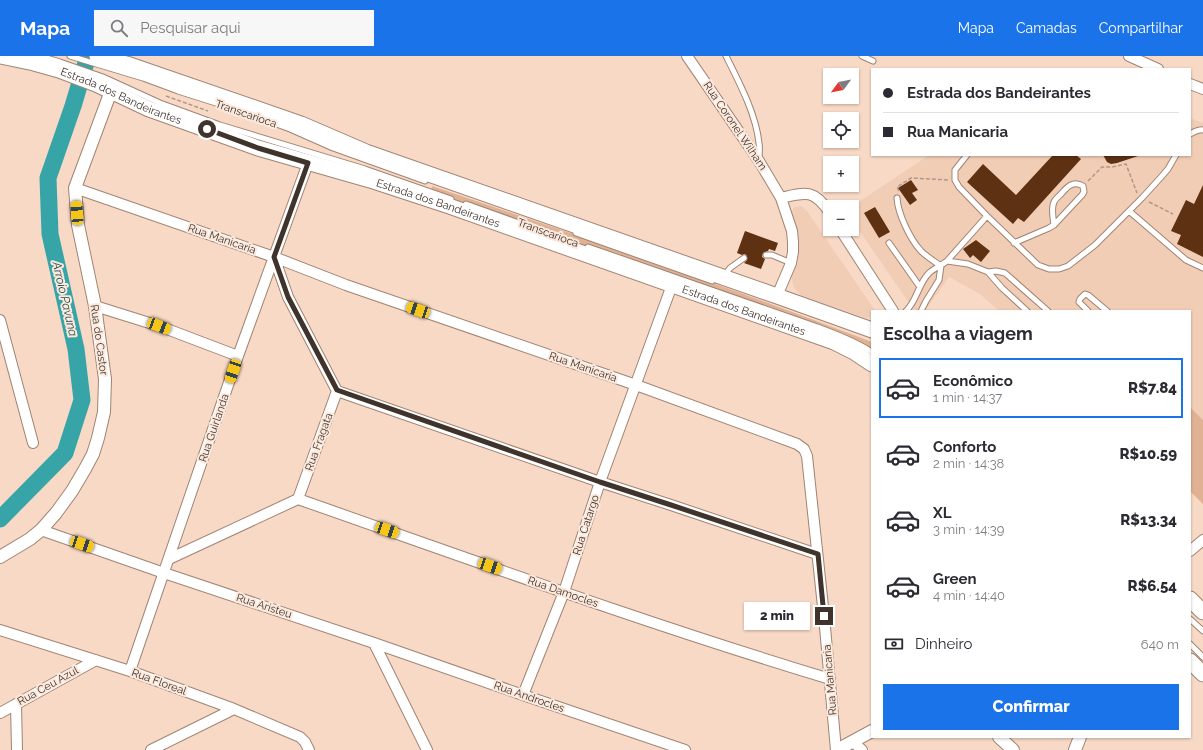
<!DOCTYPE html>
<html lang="pt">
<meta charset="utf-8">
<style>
body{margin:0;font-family:Raleway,sans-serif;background:#f7f7f7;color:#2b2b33;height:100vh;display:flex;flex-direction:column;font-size:15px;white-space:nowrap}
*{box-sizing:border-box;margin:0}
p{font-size:13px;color:#7c7c81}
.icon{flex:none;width:22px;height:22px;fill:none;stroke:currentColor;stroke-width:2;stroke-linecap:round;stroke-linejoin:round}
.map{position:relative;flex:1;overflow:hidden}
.details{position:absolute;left:871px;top:254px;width:320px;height:428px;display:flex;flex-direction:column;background:#fff;border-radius:0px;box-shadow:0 1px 3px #0004}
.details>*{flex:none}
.top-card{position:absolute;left:871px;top:12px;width:320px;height:88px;border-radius:0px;box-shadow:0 1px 3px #0004;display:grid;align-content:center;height:88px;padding:0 12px;background:#fff}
.needle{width:26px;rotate:238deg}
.buttons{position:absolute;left:823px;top:12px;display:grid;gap:8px}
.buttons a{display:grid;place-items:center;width:36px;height:36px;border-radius:0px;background:#fff;box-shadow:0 1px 3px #0004;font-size:20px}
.end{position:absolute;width:18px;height:18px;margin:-9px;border:5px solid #3f332c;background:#fff;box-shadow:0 0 0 2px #fff}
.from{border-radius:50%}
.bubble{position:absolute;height:28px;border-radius:0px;background:#fff;box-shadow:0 1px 3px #0004;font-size:13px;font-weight:800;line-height:28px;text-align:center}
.car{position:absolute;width:12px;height:24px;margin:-12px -6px;border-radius:5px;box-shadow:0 0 3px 1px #0007;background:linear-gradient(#f5c518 24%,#345 0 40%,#f5c518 0 76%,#345 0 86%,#f5c518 0)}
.top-card b{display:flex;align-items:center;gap:14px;height:38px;font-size:15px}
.top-card b+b{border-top:1px solid #e1e1e2}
.top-card i{width:10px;height:10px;background:#2b2b33}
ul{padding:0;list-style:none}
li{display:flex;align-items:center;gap:12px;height:60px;margin:0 8px 6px;padding:0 4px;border:2px solid transparent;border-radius:0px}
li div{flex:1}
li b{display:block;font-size:15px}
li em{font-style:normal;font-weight:800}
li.current{border-color:#1a73e8}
li>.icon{width:36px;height:36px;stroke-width:1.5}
h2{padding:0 12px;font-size:18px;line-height:48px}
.pay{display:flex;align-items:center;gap:10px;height:44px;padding:0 12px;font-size:15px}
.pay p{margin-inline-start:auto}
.action{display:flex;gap:8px;margin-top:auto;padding:8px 12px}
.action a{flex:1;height:46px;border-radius:0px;background:#1a73e8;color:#fff;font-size:16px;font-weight:800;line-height:46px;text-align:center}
header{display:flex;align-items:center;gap:24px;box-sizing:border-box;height:56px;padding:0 20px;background:#1a73e8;color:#fff}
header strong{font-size:19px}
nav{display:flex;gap:22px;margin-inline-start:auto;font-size:14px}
.search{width:280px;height:36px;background:#f7f7f7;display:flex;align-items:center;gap:10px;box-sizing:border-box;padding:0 14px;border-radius:0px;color:#7c7c81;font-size:15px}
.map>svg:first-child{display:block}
</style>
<header>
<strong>Mapa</strong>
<div class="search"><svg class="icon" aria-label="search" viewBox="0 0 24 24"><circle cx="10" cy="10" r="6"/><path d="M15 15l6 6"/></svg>Pesquisar aqui</div>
<nav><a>Mapa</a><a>Camadas</a><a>Compartilhar</a></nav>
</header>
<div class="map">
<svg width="1203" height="694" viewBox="0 0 1203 694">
<rect width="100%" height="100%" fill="#f8d9c6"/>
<path fill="#f2cdb6" d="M1190 62 1203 67V364L1190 351V255H999L980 238 949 221 925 255H917L911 250 852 164V151H851L929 99H1190Z
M801 150 807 155 874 253V255H872V260L866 262 802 240 794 232 791 220 798 198 791 157 794 151Z"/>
<path fill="#e1b194" d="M432 130C580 180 727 230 872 286V295L430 138Z
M1190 351 1203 364V448L1190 435Z"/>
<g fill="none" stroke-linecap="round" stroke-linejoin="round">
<path stroke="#37a5a7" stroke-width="17" d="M0 463 65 397 82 344 76 293 50 178 48 122 73 50 88 0"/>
</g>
<path fill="#5d3111" d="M1053 99H1076L1081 103 1024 166 1018 162 1013 168 967 126 983 108 1016 139Z
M1103 99H1138V100L1117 107 1111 108 1107 106Z
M911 124 918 134 912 137 917 144 910 149 898 132Z
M1203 129V201L1177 188 1181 179 1171 175 1186 144 1194 148Z
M875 151 890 176 879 182 864 157Z
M745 175 778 187 775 195 769 193 768 195 763 197 762 201 765 203 761 213 744 207 747 204V200L745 198 742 199 737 197Z
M976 184 990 195 981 206 973 199 970 202 963 193Z"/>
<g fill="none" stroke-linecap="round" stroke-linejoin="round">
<defs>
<path id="service" d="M40 0 60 6 103 21 160 47 220 69 365 113 451 143
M70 0 143 22 178 35 238 54 290 73 333 92 425 125
M726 0C739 26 756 58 759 87 760 92 759 97 759 102
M862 0 873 5
M1190 78C1194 76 1199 73 1203 74
M967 99 955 114V124L959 131 987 160 1038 209 1049 213H1059L1068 210 1095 189 1142 142 1162 120 1168 113 1176 99
M897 142C898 158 910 183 921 195 927 201 934 205 941 210
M466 148 530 171
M1129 155 1186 204 1203 212
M576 177 712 225
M889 187 920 231
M1014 187 1049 172 1054 169 1082 139 1084 136 1083 130C1073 124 1067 131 1061 138 1059 140 1055 143 1054 146 1051 152 1053 162 1054 169
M588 191 812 269C833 277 853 284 872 296
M766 199H772L791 207
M947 205 968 208 988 216 996 215 1005 217 1048 255
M988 216 1002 232 1027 255
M724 220 730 212 744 202
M906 255C917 245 918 228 929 217 934 212 941 210 947 205L987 160
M921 255 926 245 939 224 941 210
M1088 255 1079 246 1080 243 1085 238 1088 239 1107 255
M1190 563 1203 575
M1190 588 1203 601"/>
<path id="minor" d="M687 0 759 105 781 142 792 175 793 186V196L791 207 777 240
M1129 0 1158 13
M1190 28 1203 33
M75 132 274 201 346 229 636 329 797 388 804 393 807 400 824 560 836 694
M781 142C806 136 814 133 830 157
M840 173 893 255
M95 250 159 270 238 300
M0 264 33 387
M337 335 600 426 671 449 817 498
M298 443C475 505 651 569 830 623
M41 474 164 517 374 587 523 639 685 694
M1190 495 1203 484
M169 503 298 443 337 335 288 241 274 201
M0 574 130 615 234 653 300 681 305 686 309 694
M374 587 427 694
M130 615 238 300 308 107
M523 639 564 536 600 426 672 229
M16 648 17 694
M0 657 96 604
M853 686 862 694
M151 694 234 653"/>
<path id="tertiary" d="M0 501 30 483 41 474 56 457 72 435 85 413 93 398 98 382 104 356 105 323 95 250 78 169 75 132 111 35
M999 681 1013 694
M837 694 872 675
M1075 694 1080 681"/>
<g id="primary">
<path id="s1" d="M1 0 34 7 59 14 96 28 149 53 258 92 370 124 449 150 834 286 854 296 872 308"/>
<path d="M97 0 130 9 301 68 366 96 777 240 872 274"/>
<path d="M1190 543 1203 556"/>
<path d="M1190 605 1203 618"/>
</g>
</defs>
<use href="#service" stroke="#a08473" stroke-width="7"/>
<use href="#minor" stroke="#a08473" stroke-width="12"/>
<use href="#tertiary" stroke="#a08473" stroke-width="14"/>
<use href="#primary" stroke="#a08473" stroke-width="17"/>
<path stroke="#ae9688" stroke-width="1.5" stroke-dasharray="4 2" stroke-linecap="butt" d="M166 40 208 55
M1088 125 1102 111H1112L1126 108 1137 137
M899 135 897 131 911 122 949 124
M1149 146 1173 158"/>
<use href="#service" stroke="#fff" stroke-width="5"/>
<use href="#minor" stroke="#fff" stroke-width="10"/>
<use href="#tertiary" stroke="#fff" stroke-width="12"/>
<use href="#primary" stroke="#fff" stroke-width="15"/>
</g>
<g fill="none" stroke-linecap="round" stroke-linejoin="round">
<path stroke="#3f332c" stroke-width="5" d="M207 73 258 92 308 107 274 201 288 241 337 334 600 426 671 449 818 498 824 560"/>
</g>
<g text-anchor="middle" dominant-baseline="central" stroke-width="4" stroke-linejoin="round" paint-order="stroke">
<g font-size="11" fill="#3f332c" stroke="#fce9dd">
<text stroke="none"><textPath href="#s1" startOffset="127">Estrada dos Bandeirantes</textPath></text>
<text transform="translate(246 58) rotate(19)">Transcarioca</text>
<text transform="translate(735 70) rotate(56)">Rua Coronel Wilham</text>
<text stroke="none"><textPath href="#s1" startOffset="462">Estrada dos Bandeirantes</textPath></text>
<text transform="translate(548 177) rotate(20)">Transcarioca</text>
<text transform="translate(222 183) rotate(19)">Rua Manicaria</text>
<text stroke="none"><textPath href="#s1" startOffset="786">Estrada dos Bandeirantes</textPath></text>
<text transform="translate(99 284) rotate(82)">Rua do Castor</text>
<text transform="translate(583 311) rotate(19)">Rua Manicaria</text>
<text transform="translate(214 372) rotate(-71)">Rua Guirlanda</text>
<text transform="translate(319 386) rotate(-70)">Rua Fragata</text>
<text transform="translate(586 469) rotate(-72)">Rua Catargo</text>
<text transform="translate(563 536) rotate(19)">Rua Damocles</text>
<text transform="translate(264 550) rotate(18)">Rua Aristeu</text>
<text transform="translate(830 624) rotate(-95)">Rua Manicaria</text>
<text transform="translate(159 626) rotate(20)">Rua Floreal</text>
<text transform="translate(48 630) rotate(-29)">Rua Ceu Azul</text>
<text transform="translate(529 641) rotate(19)">Rua Androcles</text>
</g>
<g font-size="12" font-style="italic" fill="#1a4a4b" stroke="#fce9dd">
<text transform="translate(65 243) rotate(77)">Arroio Pavuna</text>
</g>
</g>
</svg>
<div class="buttons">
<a><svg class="needle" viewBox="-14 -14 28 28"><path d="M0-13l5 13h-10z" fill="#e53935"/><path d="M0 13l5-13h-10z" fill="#7c7c81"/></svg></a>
<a><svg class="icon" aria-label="locate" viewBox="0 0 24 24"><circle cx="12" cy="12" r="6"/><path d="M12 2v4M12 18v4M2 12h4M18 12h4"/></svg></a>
<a>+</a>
<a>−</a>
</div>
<i class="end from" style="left:207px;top:73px"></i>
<i class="end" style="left:824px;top:560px"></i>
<div class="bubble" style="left:744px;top:546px;width:66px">2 min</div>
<i class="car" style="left:77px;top:157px;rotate:356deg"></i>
<i class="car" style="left:418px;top:254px;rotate:289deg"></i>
<i class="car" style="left:159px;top:270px;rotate:111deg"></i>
<i class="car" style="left:233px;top:315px;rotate:199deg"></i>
<i class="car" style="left:387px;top:474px;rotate:109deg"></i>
<i class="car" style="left:82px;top:488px;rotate:109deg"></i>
<i class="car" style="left:490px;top:510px;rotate:109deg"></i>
<div class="top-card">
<b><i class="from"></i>Estrada dos Bandeirantes</b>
<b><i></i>Rua Manicaria</b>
</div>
<section class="details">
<h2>Escolha a viagem</h2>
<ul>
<li class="current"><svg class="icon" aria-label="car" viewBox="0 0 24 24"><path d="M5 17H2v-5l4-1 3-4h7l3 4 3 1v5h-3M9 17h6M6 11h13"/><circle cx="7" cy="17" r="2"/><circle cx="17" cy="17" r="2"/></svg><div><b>Econômico</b><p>1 min · 14:37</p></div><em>R$7.84</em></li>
<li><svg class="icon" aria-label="car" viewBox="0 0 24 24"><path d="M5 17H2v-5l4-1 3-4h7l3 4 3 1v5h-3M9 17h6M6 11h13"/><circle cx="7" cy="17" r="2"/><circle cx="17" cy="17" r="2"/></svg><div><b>Conforto</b><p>2 min · 14:38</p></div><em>R$10.59</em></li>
<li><svg class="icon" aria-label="car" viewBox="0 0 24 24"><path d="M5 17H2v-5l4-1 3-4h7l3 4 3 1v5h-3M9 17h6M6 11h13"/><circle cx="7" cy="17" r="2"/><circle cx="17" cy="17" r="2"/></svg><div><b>XL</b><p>3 min · 14:39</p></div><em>R$13.34</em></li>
<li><svg class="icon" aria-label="car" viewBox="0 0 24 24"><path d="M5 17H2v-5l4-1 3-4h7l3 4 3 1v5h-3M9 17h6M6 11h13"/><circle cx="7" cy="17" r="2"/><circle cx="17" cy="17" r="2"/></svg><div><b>Green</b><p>4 min · 14:40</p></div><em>R$6.54</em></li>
</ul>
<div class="pay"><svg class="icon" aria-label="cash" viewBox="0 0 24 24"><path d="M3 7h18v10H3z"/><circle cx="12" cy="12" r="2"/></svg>Dinheiro<p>640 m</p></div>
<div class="action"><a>Confirmar</a></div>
</section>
</div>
